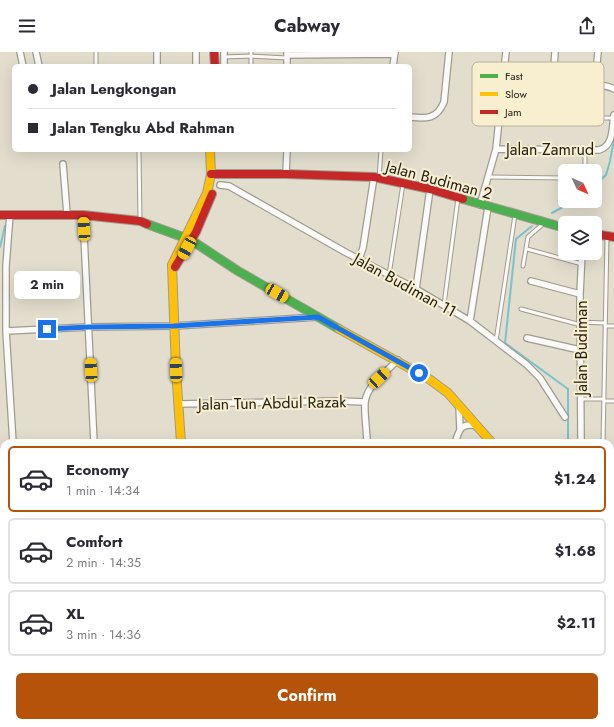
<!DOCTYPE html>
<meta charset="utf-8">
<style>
body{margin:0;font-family:Jost,sans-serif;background:#f7f7f7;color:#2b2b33;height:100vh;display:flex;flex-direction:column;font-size:15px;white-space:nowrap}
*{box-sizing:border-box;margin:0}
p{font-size:13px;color:#7c7c81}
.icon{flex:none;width:22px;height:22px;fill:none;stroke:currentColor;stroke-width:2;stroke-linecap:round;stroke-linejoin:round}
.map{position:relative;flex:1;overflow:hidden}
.details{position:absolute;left:0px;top:387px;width:614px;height:288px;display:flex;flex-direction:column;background:#fff;border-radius:12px 12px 0 0;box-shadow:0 4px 16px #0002}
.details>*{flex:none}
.top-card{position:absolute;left:12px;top:12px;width:400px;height:88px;border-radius:6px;box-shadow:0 4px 16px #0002;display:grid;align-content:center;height:88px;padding:0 16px;background:#fff}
.needle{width:26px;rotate:134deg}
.controls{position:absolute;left:558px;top:112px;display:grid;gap:8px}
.controls a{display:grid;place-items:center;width:44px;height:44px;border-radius:6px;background:#fff;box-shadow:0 4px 16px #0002;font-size:20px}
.end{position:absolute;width:18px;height:18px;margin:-9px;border:5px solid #1a73e8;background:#fff;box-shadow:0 0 0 2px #fff}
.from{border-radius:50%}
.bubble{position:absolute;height:28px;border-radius:6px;background:#fff;box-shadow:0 4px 16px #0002;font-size:13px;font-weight:700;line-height:28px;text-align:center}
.car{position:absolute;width:12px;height:24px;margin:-12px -6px;border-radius:5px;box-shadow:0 0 3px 1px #0007;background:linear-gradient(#f5c518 24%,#345 0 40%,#f5c518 0 76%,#345 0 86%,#f5c518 0)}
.top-card b{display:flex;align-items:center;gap:14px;height:38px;font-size:15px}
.top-card b+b{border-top:1px solid #e1e1e2}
.top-card i{width:10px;height:10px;background:#2b2b33}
ul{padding:7px 0 0;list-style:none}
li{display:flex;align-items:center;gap:12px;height:66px;margin:0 8px 6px;padding:0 8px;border:2px solid #e1e1e2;border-radius:6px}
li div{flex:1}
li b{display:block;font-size:15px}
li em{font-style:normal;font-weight:700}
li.current{border-color:#b45309}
li>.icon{width:36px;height:36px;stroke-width:1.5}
.primary-button{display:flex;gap:8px;margin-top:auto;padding:8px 16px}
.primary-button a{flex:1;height:46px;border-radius:6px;background:#b45309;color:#fff;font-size:16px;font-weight:700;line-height:46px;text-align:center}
header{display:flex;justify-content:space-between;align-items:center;height:52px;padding:0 16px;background:#fff;font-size:18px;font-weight:700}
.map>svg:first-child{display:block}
</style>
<header><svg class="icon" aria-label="menu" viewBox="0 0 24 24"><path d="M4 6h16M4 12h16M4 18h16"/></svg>Cabway<svg class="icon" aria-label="share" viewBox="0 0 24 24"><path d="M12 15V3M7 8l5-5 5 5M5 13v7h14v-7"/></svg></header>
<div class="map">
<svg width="614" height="675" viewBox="0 0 614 675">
<defs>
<filter id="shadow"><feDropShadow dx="3" dy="3" stdDeviation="0" flood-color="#0004"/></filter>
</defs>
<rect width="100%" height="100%" fill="#e2ddcd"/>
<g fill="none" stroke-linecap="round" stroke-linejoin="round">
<path stroke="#78c3cd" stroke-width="2" d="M595 133 606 123 610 109 614 88
M552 161 574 149
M532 174 516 187 505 291 568 337V391
M0 195 5 174
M610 657 614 668"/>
</g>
<path fill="#c9c2b7" stroke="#afa99e" filter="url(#shadow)" d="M558 671H590L592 675H559Z
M597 671H610L611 675H598Z"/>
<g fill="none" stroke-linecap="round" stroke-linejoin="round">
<defs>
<path id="lane" d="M96 0V14
M251 0V14
M224 5 251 4 287 6
M500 66H614
M139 100 140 169
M585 119V98
M489 125 565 126
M379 126 381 98
M527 197 582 212
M523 214 528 185 543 172
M389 223 403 132
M444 253 458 146
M521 257 581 273
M580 270 605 271
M605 274H614
M496 289 515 163
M581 347H604
M604 349H614
M603 391 607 185
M610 424H614
M36 671 39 675
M506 671 508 675
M595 671 596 675
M450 675 451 671
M537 675 546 671"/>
<path id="street" d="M20 0 23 14
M36 0 39 14
M157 0V14
M224 0V14
M287 0V14
M287 3 394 2
M196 14V0
M393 14 395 0
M553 31 555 0
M503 32C525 32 600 28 614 37
M595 33 598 0
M410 65C427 67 437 67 444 50L449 0
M496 97 599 98C614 94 612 75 614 63
M63 112 67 162
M286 122 287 98
M220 133 229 134 345 200 416 237 470 269 526 312 540 326 565 365
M480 153 496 97 506 0
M10 162 6 214V279L13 391
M83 163 94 391
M359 207 363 196 374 125
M531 229 580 242
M416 237 430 137
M470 269 488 155
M6 279 89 275 174 274 318 265
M527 286 580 298
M179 352 340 349 365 350
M459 354 460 377
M367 391C367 378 364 363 365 350 367 333 387 319 398 308
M455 391C459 378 461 370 477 374
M581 391 580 242 582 201
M0 428 4 427
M610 503 614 502
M0 552 4 553
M336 671 338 675
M73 675 76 671
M438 675 441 671"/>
<path id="fast" d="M463 147 565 176
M147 172 191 188 238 219 339 277
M187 675 189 671"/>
<path id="slow" d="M339 277 429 327 448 341 492 391
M181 391 176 318 172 213 207 141 211 122 210 98
M529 671 530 675"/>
<path id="jam" d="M214 0 215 14
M211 122H286L374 125 430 137 463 147
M0 163H83L140 169 147 172
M595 182 614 185
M175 215 196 180 212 142"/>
</defs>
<use href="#lane" stroke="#9f9b8e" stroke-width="5"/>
<use href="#street" stroke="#9f9b8e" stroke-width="8"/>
<use href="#fast" stroke="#9f9b8e" stroke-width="10"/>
<use href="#slow" stroke="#9f9b8e" stroke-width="10"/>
<use href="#jam" stroke="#9f9b8e" stroke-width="10"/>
<use href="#lane" stroke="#fbfaf8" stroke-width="3"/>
<use href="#street" stroke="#fbfaf8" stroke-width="5.5"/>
<use href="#fast" stroke="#4caf50" stroke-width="8"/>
<use href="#slow" stroke="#ffc107" stroke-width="8"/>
<use href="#jam" stroke="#c62828" stroke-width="8"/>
</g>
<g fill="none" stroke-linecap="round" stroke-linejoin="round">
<path stroke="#1a73e8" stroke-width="5" d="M47 277 89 275 174 274 318 265 419 321"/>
</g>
<g text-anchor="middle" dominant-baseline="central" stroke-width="4" stroke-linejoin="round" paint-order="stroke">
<g font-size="16" fill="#242015" stroke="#f8efd1">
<text x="550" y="97">Jalan Zamrud</text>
<text transform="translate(439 128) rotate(15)">Jalan Budiman 2</text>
<text transform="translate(405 233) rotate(29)">Jalan Budiman 11</text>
<text transform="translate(581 296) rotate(-90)">Jalan Budiman</text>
<text transform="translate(272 351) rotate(-1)">Jalan Tun Abdul Razak</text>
</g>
</g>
<rect x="472" y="10" width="132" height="64" rx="6" fill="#f8efd1" stroke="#b8b199" stroke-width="1"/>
<rect x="480" y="22" width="18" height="4" fill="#4caf50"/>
<rect x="480" y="40" width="18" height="4" fill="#ffc107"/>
<rect x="480" y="58" width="18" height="4" fill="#c62828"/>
<g font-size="11" fill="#242015">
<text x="505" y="28">Fast</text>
<text x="505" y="46">Slow</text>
<text x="505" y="64">Jam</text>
</g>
</svg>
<div class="controls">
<a><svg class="needle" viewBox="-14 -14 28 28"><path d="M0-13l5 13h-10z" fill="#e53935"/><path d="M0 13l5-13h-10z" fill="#7c7c81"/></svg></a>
<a><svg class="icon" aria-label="layers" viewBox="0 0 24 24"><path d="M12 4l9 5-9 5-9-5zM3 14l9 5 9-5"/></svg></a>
</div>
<i class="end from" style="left:419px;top:321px"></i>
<i class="end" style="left:47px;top:277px"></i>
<div class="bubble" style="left:14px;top:219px;width:66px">2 min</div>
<i class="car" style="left:84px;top:177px;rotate:357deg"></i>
<i class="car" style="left:187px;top:196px;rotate:209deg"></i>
<i class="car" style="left:277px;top:241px;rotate:120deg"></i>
<i class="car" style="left:91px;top:318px;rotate:357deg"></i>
<i class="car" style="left:176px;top:318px;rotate:358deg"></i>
<i class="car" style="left:379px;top:326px;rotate:47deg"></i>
<div class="top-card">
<b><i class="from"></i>Jalan Lengkongan</b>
<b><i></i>Jalan Tengku Abd Rahman</b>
</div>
<section class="details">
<ul>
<li class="current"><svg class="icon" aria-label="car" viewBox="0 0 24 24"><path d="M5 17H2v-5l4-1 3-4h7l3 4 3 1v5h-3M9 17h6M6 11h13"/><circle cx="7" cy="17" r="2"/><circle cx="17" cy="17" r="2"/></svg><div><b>Economy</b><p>1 min · 14:34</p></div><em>$1.24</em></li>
<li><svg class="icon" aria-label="car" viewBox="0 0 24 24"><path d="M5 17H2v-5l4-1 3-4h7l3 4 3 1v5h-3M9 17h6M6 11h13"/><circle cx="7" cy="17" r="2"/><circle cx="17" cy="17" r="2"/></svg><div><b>Comfort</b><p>2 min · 14:35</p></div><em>$1.68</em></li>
<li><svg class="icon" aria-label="car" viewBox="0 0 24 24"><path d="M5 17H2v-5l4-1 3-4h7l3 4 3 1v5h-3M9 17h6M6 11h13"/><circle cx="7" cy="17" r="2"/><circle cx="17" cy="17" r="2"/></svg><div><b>XL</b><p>3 min · 14:36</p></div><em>$2.11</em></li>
</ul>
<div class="primary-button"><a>Confirm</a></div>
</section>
</div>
